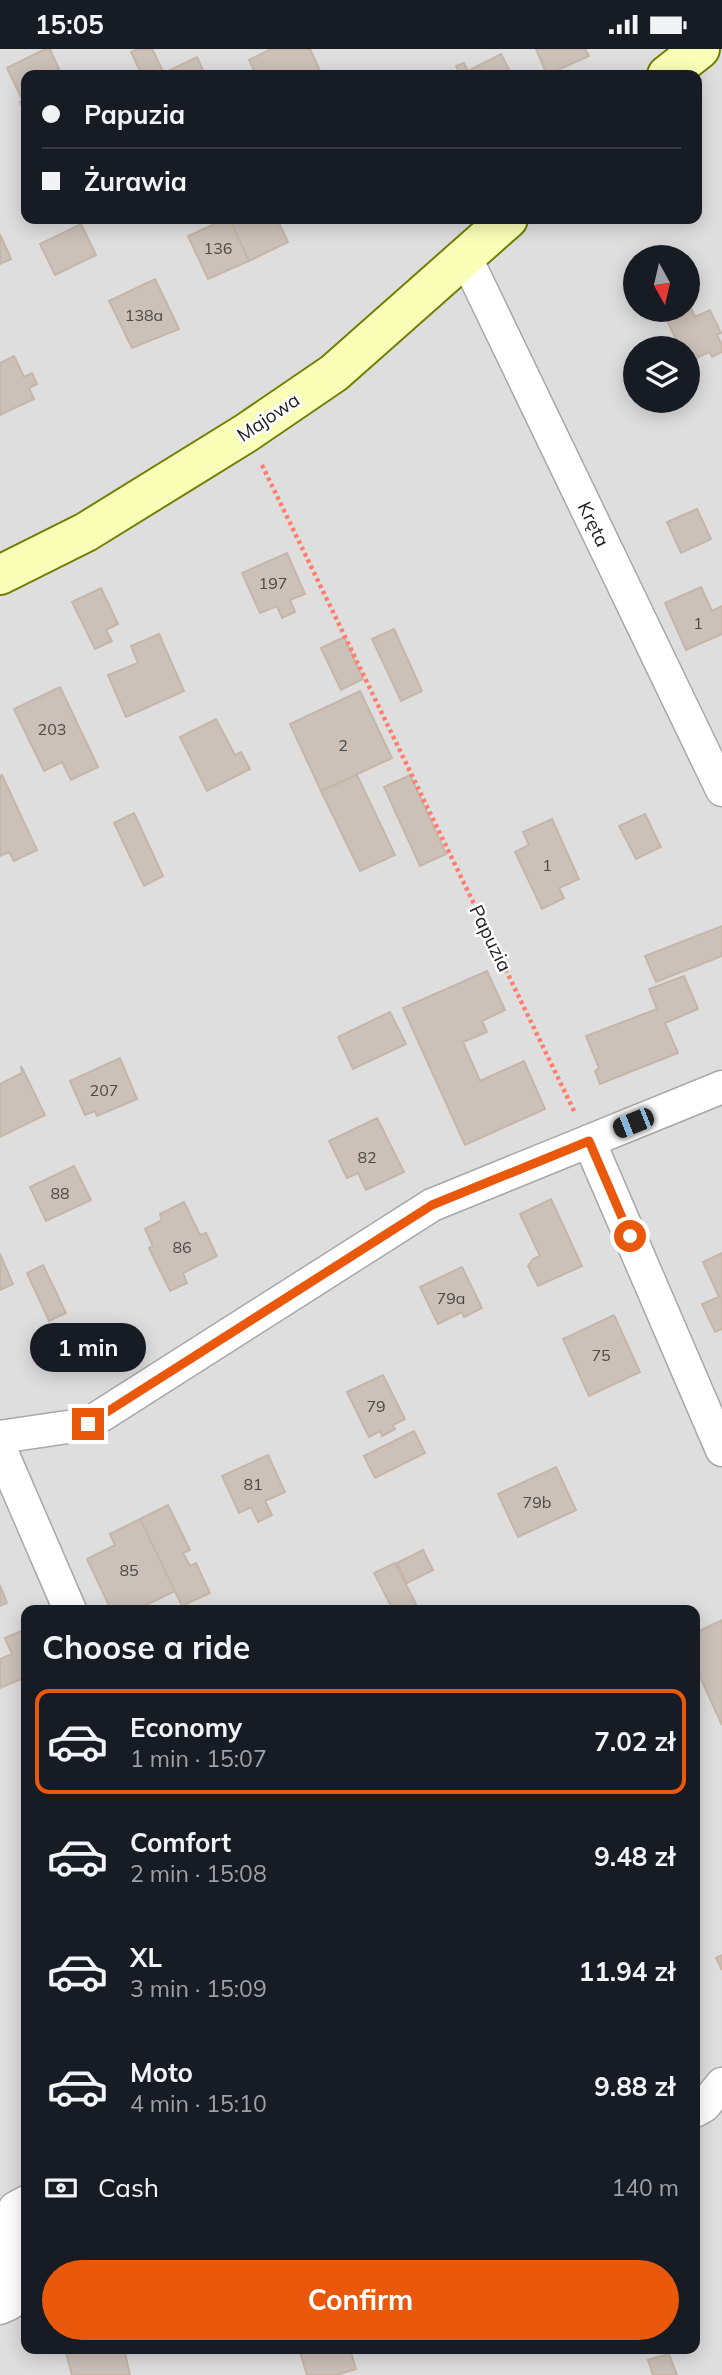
<!DOCTYPE html>
<meta charset="utf-8">
<style>
body{margin:0;font-family:Mulish,sans-serif;background:#242831;color:#f1f3f6;height:100vh;display:flex;flex-direction:column;font-size:26px;white-space:nowrap}
*{box-sizing:border-box;margin:0}
p{font-size:23px;color:#9ea1a6}
.icon{flex:none;width:38px;height:38px;fill:none;stroke:currentColor;stroke-width:2;stroke-linecap:round;stroke-linejoin:round}
.map{position:relative;flex:1;overflow:hidden}
.drawer{position:absolute;left:21px;top:1556px;width:679px;height:749px;display:flex;flex-direction:column;background:#171b24;border-radius:14px;box-shadow:0 4px 18px #0003}
.drawer>*{flex:none}
.top-card{position:absolute;left:21px;top:21px;width:681px;height:154px;border-radius:14px;box-shadow:0 4px 18px #0003;display:grid;align-content:center;height:154px;padding:0 21px;background:#171b24}
.needle{width:46px;rotate:172deg}
.controls{position:absolute;left:623px;top:196px;display:grid;gap:14px}
.controls a{display:grid;place-items:center;width:77px;height:77px;border-radius:50%;background:#171b24;box-shadow:0 4px 18px #0003;font-size:35px}
.end{position:absolute;width:32px;height:32px;margin:-16px;border:9px solid #ea580c;background:#fff;box-shadow:0 0 0 4px #fff}
.from{border-radius:50%}
.bubble{position:absolute;height:49px;border-radius:24px;background:#171b24;box-shadow:0 4px 18px #0003;font-size:23px;font-weight:700;line-height:49px;text-align:center}
.car{position:absolute;width:21px;height:42px;margin:-21px -10px;border-radius:9px;box-shadow:0 0 5px 2px #0007;background:linear-gradient(#222 24%,#8ab4d8 0 40%,#222 0 76%,#8ab4d8 0 86%,#222 0)}
.top-card b{display:flex;align-items:center;gap:24px;height:66px;font-size:26px}
.top-card b+b{border-top:2px solid #363941}
.top-card i{width:18px;height:18px;background:#f1f3f6}
ul{padding:0;list-style:none}
li{display:flex;align-items:center;gap:21px;height:105px;margin:0 14px 10px;padding:0 7px;border:4px solid transparent;border-radius:14px}
li div{flex:1}
li b{display:block;font-size:26px}
li em{font-style:normal;font-weight:700}
li.selected{border-color:#ea580c}
li>.icon{width:63px;height:63px;stroke-width:1.5}
h2{padding:0 21px;font-size:32px;line-height:84px}
.pay{display:flex;align-items:center;gap:18px;height:77px;padding:0 21px;font-size:26px}
.pay p{margin-inline-start:auto}
.primary-button{display:flex;gap:14px;margin-top:auto;padding:14px 21px}
.primary-button a{flex:1;height:80px;border-radius:42px;background:#ea580c;color:#fff;font-size:28px;font-weight:700;line-height:80px;text-align:center}
.status{display:flex;justify-content:space-between;align-items:center;height:49px;padding:0 35px;background:#171b24;direction:ltr}
.status svg{height:19px;fill:currentColor}
.map>svg:first-child{display:block}
</style>
<div class="status"><b>15:05</b><svg viewBox="0 0 49 12"><path d="M0 12V9h3v3zM5 12V6h3v6zM10 12V3h3v9zM15 12V0h3v12zM26 1h20v11H26zM47 4h2v5h-2z"/></svg></div>
<div class="map">
<svg width="722" height="2326" viewBox="0 0 722 2326">
<rect width="100%" height="100%" fill="#f2efe7"/>
<path fill="#dfdede" fill-rule="evenodd" d="M0 0H722V2326H0ZM26 26H696V170H26ZM635 208H688V261H635ZM635 299H688V352H635ZM26 1561H695V2300H26Z"/>
<path fill="#cbc1b9" stroke="#c6b6a8" stroke-width="2" d="M45 0H50L59 20H57L59 26H26V66L20 53 23 52 7 19Z
M138 0H152L165 26H142L131 3Z
M271 0H310L322 26H256L249 11Z
M536 0H585L589 7 547 26Z
M501 5 512 26H460L456 17 464 14 468 22Z
M197 8 205 26H165L164 24Z
M226 170H230L249 212 208 230 188 187Z
M230 170H277L288 193 249 212Z
M81 175 96 206 55 226 40 195Z
M0 185 11 210 0 215Z
M155 230 179 280 132 299 109 252Z
M688 252 695 268 710 261 721 284 717 286 722 296V303L712 308 709 303 688 313V299H680L662 261H688Z
M14 307 24 328 32 324 37 335 29 339 34 350 0 366V314Z
M697 460 711 490 681 504 667 473Z
M287 504 305 545 290 551 295 563 282 569 277 557 260 564 242 524Z
M701 538 712 562 722 557V585L686 601 665 554Z
M101 539 118 575 106 581 112 592 95 600 72 553Z
M394 580 422 642 401 652 372 590Z
M159 585 184 642 126 668 108 626 138 614 131 597Z
M344 588 363 630 341 641 321 599Z
M60 638 98 718 71 731 62 713 44 722 14 660Z
M360 642 392 709 321 742 290 675Z
M216 670 235 706 241 703 250 720 207 742 180 688Z
M2 726 37 801 14 812 9 803 0 807V727Z
M357 726 395 806 360 822 321 742Z
M410 726 446 805 420 817 384 738Z
M134 764 163 827 144 837 114 774Z
M645 765 661 798 636 810 619 777Z
M552 770 579 830 559 839 564 849 542 860 515 803 529 796 523 783Z
M722 877V907L656 933 645 907Z
M487 922 505 961 482 972 487 983 463 993 480 1032 524 1012 545 1060 465 1096 403 959Z
M684 927 698 960 665 974 678 1004 600 1035 595 1022 599 1019 586 987 657 960 649 940Z
M390 963 406 995 353 1020 338 988Z
M120 1009 137 1050 97 1067 95 1062 85 1066 70 1032Z
M21 1017 45 1066 0 1088V1035L22 1024Z
M377 1069 404 1123 366 1141 358 1124 347 1129 329 1092Z
M74 1117 91 1151 46 1172 30 1138Z
M551 1150 582 1217 538 1237 528 1217 533 1210 540 1207 520 1165Z
M184 1153 200 1186 206 1184 217 1207 183 1224 187 1234 170 1242 149 1199 153 1197 145 1180 162 1171 160 1165Z
M722 1204V1280L715 1283 702 1255 719 1248 703 1213Z
M0 1205 13 1235 0 1241Z
M43 1216 66 1264 49 1272 27 1224Z
M462 1218 482 1259 464 1268 462 1263 438 1275 420 1238Z
M614 1266 640 1323 589 1347 563 1290Z
M383 1326 405 1370 393 1376 395 1380 382 1387 380 1382 369 1388 347 1343Z
M414 1382 425 1404 375 1429 364 1407Z
M268 1406 285 1443 265 1452 272 1466 258 1473 251 1458 239 1464 222 1427Z
M556 1418 576 1461 518 1488 498 1445Z
M168 1456 190 1501 183 1504 190 1517 196 1514 210 1544 182 1557 140 1470Z
M140 1470 175 1542 136 1561H131L129 1557 120 1561H111L87 1510 115 1496 110 1485Z
M423 1501 433 1521 407 1534 397 1514Z
M395 1514 416 1555 404 1561H393L374 1524Z
M0 1536 7 1554 0 1557Z
M722 1571V1676L695 1617V1584Z
M21 1582 26 1594V1628L0 1639V1610L12 1605 5 1589Z
M722 1906V1921L716 1909Z
M65 2300H124L130 2326H72Z
M299 2300H350L356 2320 336 2326H307Z
M669 2305 677 2326H653L648 2311Z"/>
<g fill="none" stroke-linecap="round" stroke-linejoin="round">
<defs>
<path id="street" d="M466 209 722 741
M589 1092 722 1401
M0 1388 88 1375 432 1156 722 1038
M0 1399 70 1561
M695 2062 704 2057 722 2035
M0 2259 9 2255 15 2159 26 2153"/>
<path id="secondary" d="M667 26 700 0
M0 526 86 483 246 384 334 324 508 170"/>
</defs>
<use href="#street" stroke="#a8a8a8" stroke-width="35"/>
<use href="#secondary" stroke="#708000" stroke-width="42"/>
<path stroke="#ff7e6b" stroke-width="4.5" stroke-dasharray="3.5 3.5" stroke-linecap="butt" d="M262 416 575 1064"/>
<use href="#street" stroke="#fff" stroke-width="32"/>
<use href="#secondary" stroke="#faffb8" stroke-width="38"/>
</g>
<g fill="none" stroke-linecap="round" stroke-linejoin="round">
<path stroke="#ea580c" stroke-width="9" d="M88 1375 432 1156 589 1092 630 1187"/>
</g>
<g text-anchor="middle" dominant-baseline="central" stroke-width="5" stroke-linejoin="round" paint-order="stroke">
<g font-size="16" fill="#4c4947">
<text x="218" y="199">136</text>
<text x="144" y="266">138a</text>
<text x="273" y="534">197</text>
<text x="698" y="574">1</text>
<text x="52" y="680">203</text>
<text x="343" y="696">2</text>
<text x="547" y="816">1</text>
<text x="104" y="1041">207</text>
<text x="367" y="1108">82</text>
<text x="60" y="1144">88</text>
<text x="182" y="1198">86</text>
<text x="451" y="1249">79a</text>
<text x="601" y="1306">75</text>
<text x="376" y="1357">79</text>
<text x="253" y="1435">81</text>
<text x="537" y="1453">79b</text>
<text x="129" y="1521">85</text>
</g>
<g font-size="19" fill="#212121" stroke="#fff">
<text transform="translate(268 368) rotate(-34)">Majowa</text>
<text transform="translate(594 475) rotate(64)">Kręta</text>
<text transform="translate(491 889) rotate(64)">Papuzia</text>
</g>
</g>
</svg>
<div class="controls">
<a><svg class="needle" viewBox="-14 -14 28 28"><path d="M0-13l5 13h-10z" fill="#e53935"/><path d="M0 13l5-13h-10z" fill="#9ea1a6"/></svg></a>
<a><svg class="icon" aria-label="layers" viewBox="0 0 24 24"><path d="M12 4l9 5-9 5-9-5zM3 14l9 5 9-5"/></svg></a>
</div>
<i class="end from" style="left:630px;top:1187px"></i>
<i class="end" style="left:88px;top:1375px"></i>
<div class="bubble" style="left:30px;top:1274px;width:116px">1 min</div>
<i class="car" style="left:633px;top:1074px;rotate:248deg"></i>
<div class="top-card">
<b><i class="from"></i>Papuzia</b>
<b><i></i>Żurawia</b>
</div>
<section class="drawer">
<h2>Choose a ride</h2>
<ul>
<li class="selected"><svg class="icon" aria-label="car" viewBox="0 0 24 24"><path d="M5 17H2v-5l4-1 3-4h7l3 4 3 1v5h-3M9 17h6M6 11h13"/><circle cx="7" cy="17" r="2"/><circle cx="17" cy="17" r="2"/></svg><div><b>Economy</b><p>1 min · 15:07</p></div><em>7.02 zł</em></li>
<li><svg class="icon" aria-label="car" viewBox="0 0 24 24"><path d="M5 17H2v-5l4-1 3-4h7l3 4 3 1v5h-3M9 17h6M6 11h13"/><circle cx="7" cy="17" r="2"/><circle cx="17" cy="17" r="2"/></svg><div><b>Comfort</b><p>2 min · 15:08</p></div><em>9.48 zł</em></li>
<li><svg class="icon" aria-label="car" viewBox="0 0 24 24"><path d="M5 17H2v-5l4-1 3-4h7l3 4 3 1v5h-3M9 17h6M6 11h13"/><circle cx="7" cy="17" r="2"/><circle cx="17" cy="17" r="2"/></svg><div><b>XL</b><p>3 min · 15:09</p></div><em>11.94 zł</em></li>
<li><svg class="icon" aria-label="car" viewBox="0 0 24 24"><path d="M5 17H2v-5l4-1 3-4h7l3 4 3 1v5h-3M9 17h6M6 11h13"/><circle cx="7" cy="17" r="2"/><circle cx="17" cy="17" r="2"/></svg><div><b>Moto</b><p>4 min · 15:10</p></div><em>9.88 zł</em></li>
</ul>
<div class="pay"><svg class="icon" aria-label="cash" viewBox="0 0 24 24"><path d="M3 7h18v10H3z"/><circle cx="12" cy="12" r="2"/></svg>Cash<p>140 m</p></div>
<div class="primary-button"><a>Confirm</a></div>
</section>
</div>
